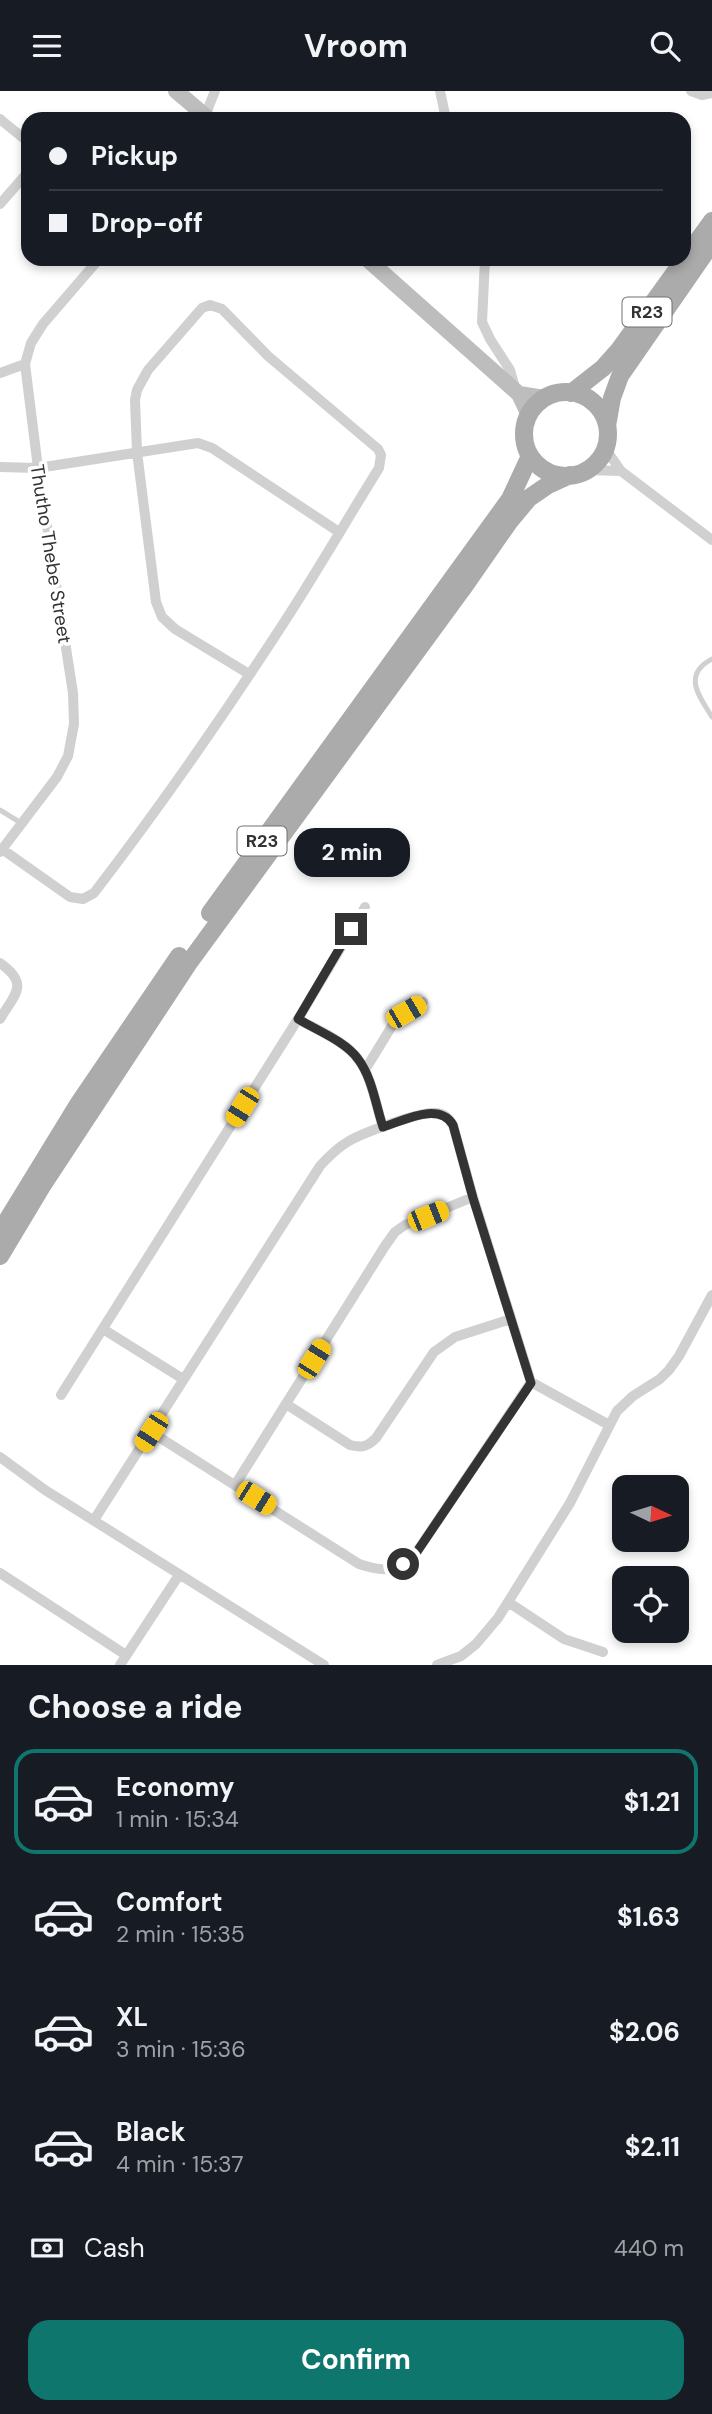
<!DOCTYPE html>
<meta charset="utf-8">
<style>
body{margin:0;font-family:"DM Sans",sans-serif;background:#20242c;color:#f1f3f6;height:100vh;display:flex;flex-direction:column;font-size:26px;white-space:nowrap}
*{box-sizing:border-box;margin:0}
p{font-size:23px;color:#9ea1a6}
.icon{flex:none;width:38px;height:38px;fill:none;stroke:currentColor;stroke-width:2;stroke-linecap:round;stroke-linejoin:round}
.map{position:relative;height:1574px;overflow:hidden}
.panel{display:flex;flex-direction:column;background:#171b24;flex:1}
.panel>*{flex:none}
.guide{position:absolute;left:21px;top:21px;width:670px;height:154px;border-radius:21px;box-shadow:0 4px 10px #0003;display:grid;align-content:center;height:154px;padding:0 28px;background:#171b24}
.needle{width:46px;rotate:94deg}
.tools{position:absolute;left:612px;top:1384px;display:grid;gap:14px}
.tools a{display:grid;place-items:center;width:77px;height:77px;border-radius:14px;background:#171b24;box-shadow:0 4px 10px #0003;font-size:35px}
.end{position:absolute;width:32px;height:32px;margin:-16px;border:9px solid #333;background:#fff;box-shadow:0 0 0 4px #fff}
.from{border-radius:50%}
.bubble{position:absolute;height:49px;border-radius:21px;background:#171b24;box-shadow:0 4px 10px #0003;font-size:23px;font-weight:700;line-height:49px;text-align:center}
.car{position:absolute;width:21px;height:42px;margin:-21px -10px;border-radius:9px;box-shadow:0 0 5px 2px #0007;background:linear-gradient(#f5c518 24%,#345 0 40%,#f5c518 0 76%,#345 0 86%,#f5c518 0)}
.guide b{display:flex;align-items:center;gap:24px;height:66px;font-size:26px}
.guide b+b{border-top:2px solid #363941}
.guide i{width:18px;height:18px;background:#f1f3f6}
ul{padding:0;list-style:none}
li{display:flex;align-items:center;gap:21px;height:105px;margin:0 14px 10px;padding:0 14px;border:4px solid transparent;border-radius:21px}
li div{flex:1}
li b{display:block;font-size:26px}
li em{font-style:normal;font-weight:700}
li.selected{border-color:#0f766e}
li>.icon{width:63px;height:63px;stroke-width:1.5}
h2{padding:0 28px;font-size:32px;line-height:84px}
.pay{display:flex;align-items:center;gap:18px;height:77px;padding:0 28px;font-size:26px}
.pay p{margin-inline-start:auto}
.action{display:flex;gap:14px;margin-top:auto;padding:14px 28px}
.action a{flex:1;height:80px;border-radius:21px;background:#0f766e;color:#fff;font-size:28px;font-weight:700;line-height:80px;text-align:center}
header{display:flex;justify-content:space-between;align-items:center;height:91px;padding:0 28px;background:#171b24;font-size:32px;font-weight:700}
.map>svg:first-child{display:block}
</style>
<header><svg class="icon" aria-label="menu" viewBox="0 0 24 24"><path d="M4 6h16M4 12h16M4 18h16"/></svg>Vroom<svg class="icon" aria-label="search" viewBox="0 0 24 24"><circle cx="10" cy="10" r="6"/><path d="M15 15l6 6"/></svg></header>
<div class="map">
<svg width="712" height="1574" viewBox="0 0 712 1574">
<rect width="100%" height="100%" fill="#fff"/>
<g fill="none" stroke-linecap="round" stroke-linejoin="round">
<path stroke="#d0d0d0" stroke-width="5" d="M712 568C682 584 699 605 712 626
M0 719 21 732"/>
<path stroke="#d0d0d0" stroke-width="10" d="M440 0 446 28
M691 0 702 4 712 2
M205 25 215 0
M0 28 28 51
M0 113 28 81
M485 168 482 231 490 248 510 279 516 300
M0 282 25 273
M605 357 621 380 712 449
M0 376 38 377 198 352 212 357 339 441
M587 379 621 380
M2 758 70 806 83 808 94 802C160 716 222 627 281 536 315 484 346 430 379 377L381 364 378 358 268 265 222 218 210 214 202 217 148 279 137 299 135 309 137 361 156 511 162 526 175 538 249 583
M0 761 57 686 68 665 74 633 73 602 38 377 25 273 31 252 43 233 99 168
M0 872C30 893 15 903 0 928
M298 928C317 939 345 950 358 968 372 986 376 1015 383 1036
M365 979 395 930 423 911
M103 1238 183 1288
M61 1304 298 928 365 816
M286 1313 350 1354C362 1357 367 1356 376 1347L434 1261 455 1246 511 1228
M151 1341 359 1473C383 1481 393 1481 414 1465L531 1291
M0 1366 45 1399 324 1574
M235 1394 385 1155 395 1141 405 1134 473 1106
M94 1429 320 1075C329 1065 337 1057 349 1050 363 1042 421 1020 436 1022 445 1023 449 1027 453 1034L473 1106 531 1291 609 1334
M0 1482 126 1564
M508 1511 564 1548 603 1561
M120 1574 179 1484
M437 1574 461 1565 476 1553 498 1527 570 1412 617 1320 633 1305 660 1288 669 1279 679 1265 712 1204"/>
<path stroke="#bdbdbd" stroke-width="16" d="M176 0 209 28
M367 168 519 303 529 324
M519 303 544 307"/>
<path stroke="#ababab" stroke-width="18" d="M524 343a42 42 0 1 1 84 0a42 42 0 1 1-84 0Z
M571 302 603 277 619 259 712 130
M607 335 612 307 620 285 712 152
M210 822 510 408 530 365
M0 1141 79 1012 179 865
M0 1165 42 1095 188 873 463 497 509 431 529 407 548 394 570 384"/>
</g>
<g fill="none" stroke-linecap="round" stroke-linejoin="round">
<path stroke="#333" stroke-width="9" d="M351 838 298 928C316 939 345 950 358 968 372 986 376 1015 383 1036 403 1030 439 1010 453 1034L473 1107 531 1292 414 1465 403 1473"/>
</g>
<g text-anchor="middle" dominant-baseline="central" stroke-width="7" stroke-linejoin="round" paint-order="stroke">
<g fill="#fff" stroke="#707070" stroke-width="2">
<rect x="622.5" y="206.5" width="49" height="29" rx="5"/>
<rect x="237.5" y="735.5" width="49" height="29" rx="5"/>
</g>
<g font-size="18" font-weight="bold" fill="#333">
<text x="647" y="221">R23</text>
<text x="262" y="750">R23</text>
</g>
<g font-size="19" fill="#333" stroke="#fff">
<text transform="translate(51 463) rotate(81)">Thutho Thebe Street</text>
</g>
</g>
</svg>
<div class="tools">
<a><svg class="needle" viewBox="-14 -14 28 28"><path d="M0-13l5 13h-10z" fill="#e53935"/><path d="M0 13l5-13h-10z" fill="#9ea1a6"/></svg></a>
<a><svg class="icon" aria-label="locate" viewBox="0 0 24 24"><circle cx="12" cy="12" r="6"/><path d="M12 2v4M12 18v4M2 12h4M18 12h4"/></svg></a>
</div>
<i class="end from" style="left:403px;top:1473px"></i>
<i class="end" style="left:351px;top:838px"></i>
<div class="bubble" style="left:294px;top:737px;width:116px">2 min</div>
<i class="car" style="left:406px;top:921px;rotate:60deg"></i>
<i class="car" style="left:242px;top:1016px;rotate:212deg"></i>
<i class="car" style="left:428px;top:1125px;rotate:68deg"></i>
<i class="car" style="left:314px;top:1268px;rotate:32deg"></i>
<i class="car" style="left:151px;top:1341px;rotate:213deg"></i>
<i class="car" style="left:256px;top:1407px;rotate:122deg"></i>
<div class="guide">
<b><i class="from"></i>Pickup</b>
<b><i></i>Drop-off</b>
</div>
</div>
<section class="panel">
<h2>Choose a ride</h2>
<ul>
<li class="selected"><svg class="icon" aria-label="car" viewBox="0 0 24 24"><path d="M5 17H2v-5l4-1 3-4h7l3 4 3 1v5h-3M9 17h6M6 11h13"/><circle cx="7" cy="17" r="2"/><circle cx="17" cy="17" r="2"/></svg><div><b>Economy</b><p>1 min · 15:34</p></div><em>$1.21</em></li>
<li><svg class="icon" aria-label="car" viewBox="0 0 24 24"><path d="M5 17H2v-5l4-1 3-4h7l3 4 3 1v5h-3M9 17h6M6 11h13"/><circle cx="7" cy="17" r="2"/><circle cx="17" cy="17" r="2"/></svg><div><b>Comfort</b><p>2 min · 15:35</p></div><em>$1.63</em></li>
<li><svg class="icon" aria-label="car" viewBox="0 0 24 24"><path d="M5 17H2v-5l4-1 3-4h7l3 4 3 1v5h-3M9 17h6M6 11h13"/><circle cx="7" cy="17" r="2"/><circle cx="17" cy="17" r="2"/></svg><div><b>XL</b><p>3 min · 15:36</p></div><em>$2.06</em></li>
<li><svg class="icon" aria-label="car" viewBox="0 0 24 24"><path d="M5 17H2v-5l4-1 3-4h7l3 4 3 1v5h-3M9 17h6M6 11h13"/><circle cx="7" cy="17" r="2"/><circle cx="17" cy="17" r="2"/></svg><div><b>Black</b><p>4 min · 15:37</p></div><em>$2.11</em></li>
</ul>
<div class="pay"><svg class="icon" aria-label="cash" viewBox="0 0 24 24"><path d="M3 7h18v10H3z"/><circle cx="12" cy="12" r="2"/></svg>Cash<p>440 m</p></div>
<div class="action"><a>Confirm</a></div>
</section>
